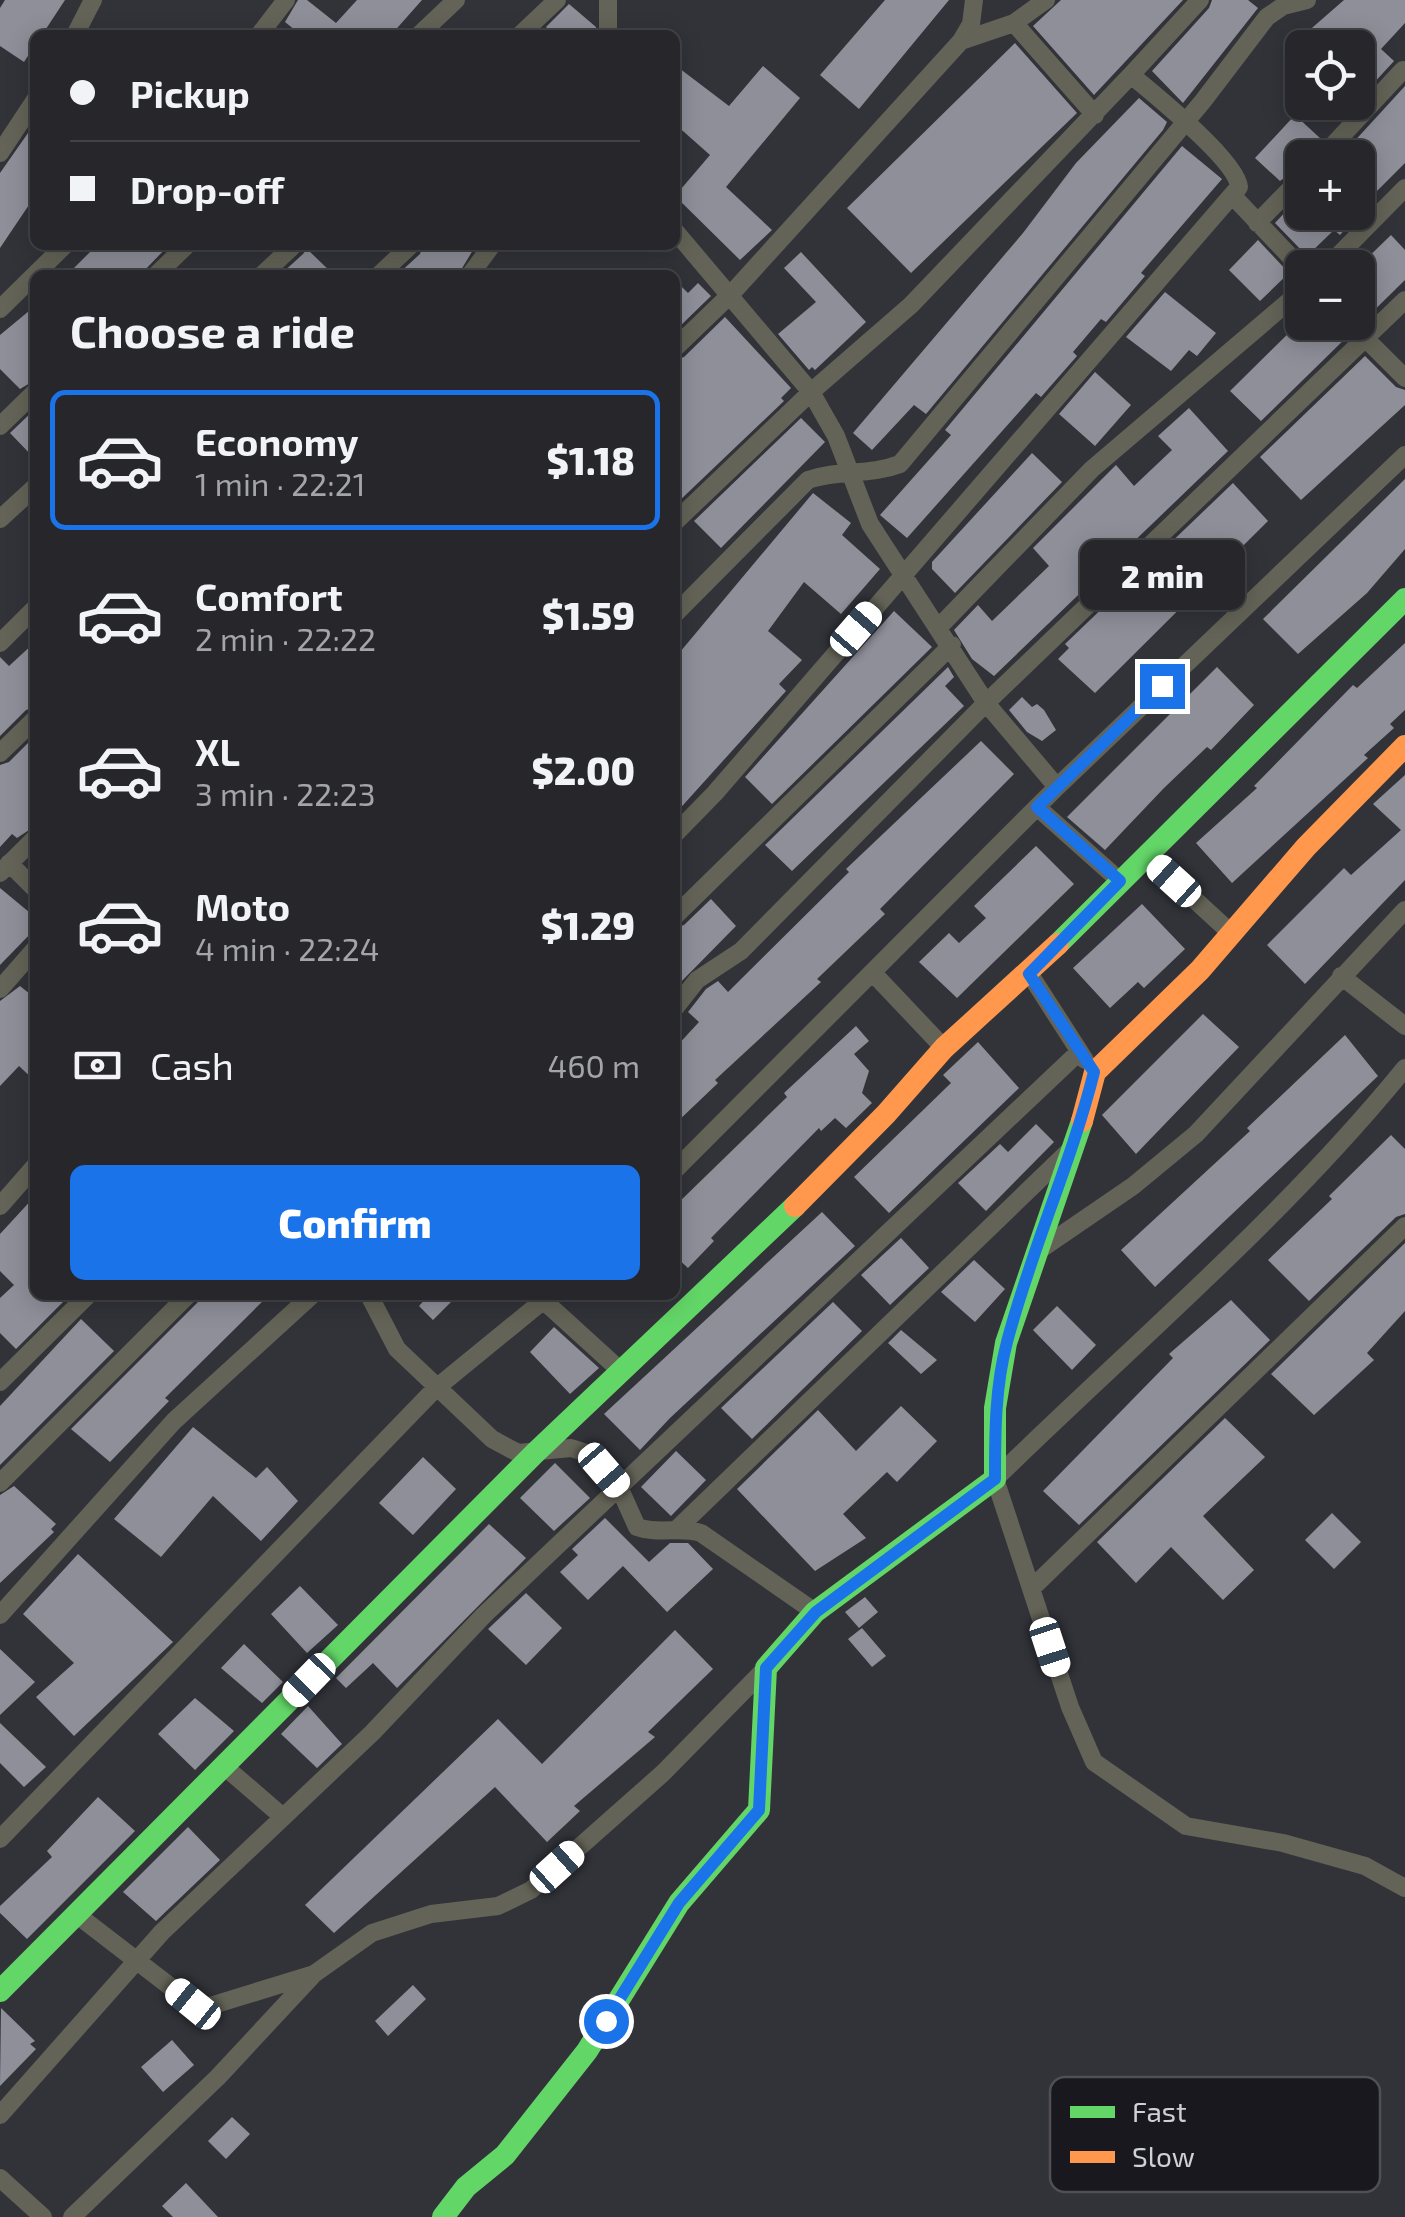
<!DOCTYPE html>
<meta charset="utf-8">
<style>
body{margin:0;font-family:"Exo 2",sans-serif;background:#323237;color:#f1f3f6;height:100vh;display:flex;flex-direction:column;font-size:38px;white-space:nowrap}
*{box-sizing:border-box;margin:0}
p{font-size:32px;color:#a4a5a9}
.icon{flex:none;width:55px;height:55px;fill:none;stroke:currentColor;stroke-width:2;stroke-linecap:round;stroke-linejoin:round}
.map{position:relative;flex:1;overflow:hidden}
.panel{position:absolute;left:30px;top:270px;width:650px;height:1030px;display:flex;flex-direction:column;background:#26262b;border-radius:15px;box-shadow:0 5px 25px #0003,0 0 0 2px #424347}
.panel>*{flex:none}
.hud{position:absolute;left:30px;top:30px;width:650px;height:220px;border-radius:15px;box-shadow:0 5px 25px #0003,0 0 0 2px #424347;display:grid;align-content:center;height:220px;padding:0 40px;background:#26262b}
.controls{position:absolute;left:1285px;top:30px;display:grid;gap:20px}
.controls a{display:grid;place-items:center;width:90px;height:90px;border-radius:15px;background:#26262b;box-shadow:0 5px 25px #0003,0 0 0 2px #424347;font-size:50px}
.end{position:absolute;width:45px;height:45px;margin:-22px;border:12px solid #1a73e8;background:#fff;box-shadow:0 0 0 5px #fff}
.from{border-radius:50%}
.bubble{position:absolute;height:70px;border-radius:15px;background:#26262b;box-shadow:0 5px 25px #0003,0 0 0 2px #424347;font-size:32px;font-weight:800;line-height:70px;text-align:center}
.car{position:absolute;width:30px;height:60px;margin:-30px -15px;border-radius:12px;box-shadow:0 0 8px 2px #0007;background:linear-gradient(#fff 24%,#345 0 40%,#fff 0 76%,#345 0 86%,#fff 0)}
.hud b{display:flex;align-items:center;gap:35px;height:95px;font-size:38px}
.hud b+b{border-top:2px solid #424347}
.hud i{width:25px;height:25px;background:#f1f3f6}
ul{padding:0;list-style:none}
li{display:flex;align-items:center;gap:30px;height:140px;margin:0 20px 15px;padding:0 20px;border:5px solid transparent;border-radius:15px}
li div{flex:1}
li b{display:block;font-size:38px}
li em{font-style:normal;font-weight:800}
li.current{border-color:#1a73e8}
li>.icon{width:90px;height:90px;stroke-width:1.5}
h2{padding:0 40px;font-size:45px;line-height:120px}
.pay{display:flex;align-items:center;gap:25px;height:110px;padding:0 40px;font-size:38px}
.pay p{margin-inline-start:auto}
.button{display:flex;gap:20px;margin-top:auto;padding:20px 40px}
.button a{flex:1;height:115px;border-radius:15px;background:#1a73e8;color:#fff;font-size:40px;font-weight:800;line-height:115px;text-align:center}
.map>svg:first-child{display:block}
</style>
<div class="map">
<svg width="1405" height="2217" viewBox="0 0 1405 2217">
<rect width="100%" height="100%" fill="#323339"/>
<path fill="#8e8f99" d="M5 0H65L42 35H35V45L24 62 0 46V8Z
M298 0H307L336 23 357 0H422L391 35H301L285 22Z
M885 0H949L859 109 820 75Z
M1061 0H1183L1094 95 1033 26Z
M1212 0H1248L1258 8 1183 103 1152 71 1209 8Z
M1344 0H1405V23L1381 49 1394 61 1361 97 1358 48H1320L1305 34Z
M569 4 596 27V35H554L546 27Z
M1015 43 1077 113 911 273 847 208Z
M675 65 729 106 763 66 800 98 726 187 772 230 740 260 675 196 710 155 675 124Z
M1405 86V163L1358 210V158H1339Z
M1139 98 1167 122 1163 130 926 414 914 405 872 450 853 433 1023 233 1076 163Z
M1295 115 1321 139 1309 158H1302V165L1280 181 1255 158Z
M35 123V196L0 248V173Z
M1182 146 1222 179 1141 273 1145 276 1106 322 1101 319 1073 352 1077 356 1041 397 1036 393 907 538 880 515 951 435 945 430Z
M1302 194V212H1360L1340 235 1334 230 1307 256 1275 223Z
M1391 235 1405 250V280L1261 421 1230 391 1300 322H1358V270L1361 268H1357Z
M1258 240 1289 273 1260 301 1229 270Z
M97 245H169L140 275H67Z
M423 245H476L458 275H397L420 254Z
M307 249 334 275H280L303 254Z
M801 252 866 322 815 370 812 367 809 370 778 334 816 302 784 268Z
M675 280 688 293 698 283 711 296 675 331Z
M1165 292 1216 333 1197 356 1189 350 1171 371 1126 337Z
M35 306V380L20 389 0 369V335Z
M725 317 791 388 781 398 784 401 677 503 675 360 684 357Z
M1365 356 1396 387 1405 390V405L1301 500 1260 457Z
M1095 372 1131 405 1095 446 1059 414Z
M1189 408 1228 451 994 676 972 659 954 630 978 605 992 621 1049 566 1033 548 1116 465 1134 486 1172 450 1158 436Z
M35 409V459L10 433Z
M801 418 825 442 721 548 694 521Z
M1032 453 1062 482 955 593 932 569V562Z
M1405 479V549L1367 593 1298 654 1263 619Z
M1233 483 1268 521 1095 693 1058 659 1069 648 1065 644Z
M813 493 851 523 842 535 880 569 841 614 804 582 768 631 802 660 779 684 786 691 675 814V658Z
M894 611 932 647 772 804 745 777Z
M35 642V707L26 710 0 736V657L9 666Z
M1405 643V710L1390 724 1394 728 1364 755 1368 758 1232 883 1196 843 1257 788 1254 786 1353 685 1357 688Z
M948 667 954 677 945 686 964 706 792 871 765 845Z
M1217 667 1254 705 1211 750 1207 747 1164 788 1105 850 1067 817Z
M1022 697 1032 707 1037 704 1044 710 1056 730 1042 741 1027 732 1009 710Z
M35 736V826L17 838 12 834 0 847V765L9 762Z
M981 741 1014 774 880 909 885 914 817 979 821 982 715 1080 718 1083 675 1124V1048L699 1022 688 1012 706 989 718 981 728 992 849 872 846 869Z
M1405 775V880L1305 984 1267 945 1344 868 1351 875 1401 830 1373 804Z
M1036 846 1074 884 957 998 919 962 949 933 959 943 986 918 974 906Z
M0 888 35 917V929L0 965Z
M711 899 736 926 675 988V928L684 925Z
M1142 904 1185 949 1144 988 1138 982 1110 1008 1073 968Z
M20 986 35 998V1081L19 1066 0 1086V1001Z
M1203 1014 1239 1047 1136 1154 1102 1115Z
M856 1026 869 1041 854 1054 869 1071 862 1093 872 1103 846 1128 835 1118 821 1131 819 1128 711 1238 714 1241 688 1268 675 1256V1206L787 1097 784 1093Z
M1345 1035 1378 1076 1155 1287 1121 1250 1250 1131 1247 1128Z
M978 1042 1019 1088 889 1213 854 1177 951 1083 943 1075Z
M1036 1124 1054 1142 986 1211 958 1183 1000 1144 1008 1152Z
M1391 1135 1405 1149V1214L1396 1217 1309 1301 1268 1260 1332 1199 1329 1196Z
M35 1196V1295H55L63 1302 16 1349 0 1333V1298L14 1285 0 1271V1234Z
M822 1212 855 1246 670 1418 640 1450 604 1414Z
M901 1238 929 1268 890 1305 861 1275Z
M1405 1243V1311L1367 1353 1374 1360 1314 1415 1271 1374Z
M974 1260 1005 1289 975 1322 941 1292Z
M205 1295H269L165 1398 169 1401 110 1462 71 1429Z
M429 1295H458L433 1320 419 1306Z
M1231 1300 1270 1340 1079 1525 1043 1491 1173 1358 1169 1354Z
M833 1302 862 1331 752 1439 721 1408Z
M1057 1306 1096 1345 1072 1370 1033 1330Z
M81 1319 114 1351 0 1465V1406Z
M554 1327 599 1368 570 1394 530 1352Z
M901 1330 937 1360 921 1374 888 1343Z
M901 1406 937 1441 897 1482 887 1472 843 1514 866 1538 815 1571 737 1489 818 1410 856 1451Z
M1225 1418 1265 1457 1203 1516 1254 1570 1223 1600 1171 1547 1136 1583 1097 1542Z
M193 1427 256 1478 267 1467 298 1501 261 1541 213 1496 161 1557 114 1519Z
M676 1451 706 1480 671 1516 641 1487Z
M423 1457 456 1489 413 1535 379 1503Z
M555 1463 590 1498 554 1531 520 1498Z
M14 1486 56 1524 51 1529 54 1532 0 1583V1495Z
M1332 1513 1361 1542 1334 1569 1305 1540Z
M605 1518 649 1562 670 1543H688L713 1569 667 1612 623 1566 588 1600 560 1572 578 1555 572 1549Z
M489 1524 526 1558 397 1688 373 1663 346 1688 336 1678Z
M78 1554 173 1642 74 1736 36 1697 74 1663 23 1614Z
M300 1586 338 1625 307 1653 271 1614Z
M526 1593 562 1628 526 1665 488 1629Z
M865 1597 878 1612 859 1628 845 1612Z
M862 1628 886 1656 872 1667 848 1639Z
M675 1630 713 1669 648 1732 655 1737 574 1806 580 1811 547 1842 495 1787 334 1933 305 1905 498 1719 542 1764Z
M244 1644 283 1682 262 1703 221 1668Z
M0 1649 35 1682 0 1715Z
M195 1698 234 1731 195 1770 158 1734Z
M308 1706 342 1744 317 1768 281 1734Z
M0 1723 46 1767 24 1787 0 1763Z
M98 1797 135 1831 27 1939 0 1913V1906L52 1857 47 1851Z
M188 1827 220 1860 156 1921 123 1892Z
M413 1985 426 1999 388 2036 375 2021Z
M1 2008 35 2041 30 2044 36 2049 0 2086Z
M172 2040 194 2065 163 2092 141 2067Z
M232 2117 250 2134 226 2159 208 2141Z
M186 2183 218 2217H173L162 2206Z"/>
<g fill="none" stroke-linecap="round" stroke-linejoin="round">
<path stroke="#636357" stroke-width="18" d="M608 0V35
M1014 23 1095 115
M75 35 93 0
M259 35 286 0
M419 35 456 0
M520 35 557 0
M961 41 1014 23 1046 0
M0 153 35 100
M1321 158 1403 70
M1232 195 1302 269
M1257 223 1302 177
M675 231 811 392 836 436 870 524 986 703 1057 787
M1326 268 1405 188
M156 275 187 245
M262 275 294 245
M379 275 411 245
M470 275 492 245
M0 309 65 245
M1365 338 1405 378
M675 348 732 293 961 41 971 24 974 0
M0 426 35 392
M0 519 35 487
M675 522 811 392 911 305 1131 75
M675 614 808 480C839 469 869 476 900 464L1203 101 1267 17 1283 6 1307 0
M939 627 1092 469 1302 290
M0 643 35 608
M0 753 35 719
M1037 807 1120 881
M675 834 715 793 1239 187C1237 161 1154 94 1131 75L1200 0
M1146 855 1232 934
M9 863 35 889
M0 873 35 838
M675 916 952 645
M873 973 944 1048
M1029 973 1085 1060
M1341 976 1405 1026
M0 989 35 949
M675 1008 697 980 741 951 986 703 1405 300
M1405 1068C1282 1219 1134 1343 995 1479L1070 1707 1094 1762 1186 1826 1283 1843 1365 1866 1405 1888
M675 1170 1057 787 1405 455
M0 1206 35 1166
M1038 1251 1133 1186 1196 1134 1405 910
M369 1295 397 1349 492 1439 518 1453 571 1448 590 1454 619 1487 637 1527C659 1535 679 1526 701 1533L815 1612
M544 1301 622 1372
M0 1382 88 1295
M0 1483 188 1295
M677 1529 1069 1151
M1032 1588 1405 1226
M0 1615 174 1421 312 1295
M225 1767 283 1817
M0 1839 435 1389 550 1295
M76 1914 193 2004 210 2006 314 1974 372 1933 431 1914 498 1906 531 1890 663 1773 766 1668
M0 2115 162 1932 372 1733 484 1615 1079 1052
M0 2178 43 2217
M72 2217 218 2077 312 1976"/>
<path stroke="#63d668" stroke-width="22" d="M1058 944 1405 599
M0 1991 535 1453 795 1206
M443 2217 466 2187 505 2155 587 2051 679 1903 759 1810 766 1668 815 1612 995 1479V1408L1006 1343 1082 1121"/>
<path stroke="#ff974d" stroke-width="22" d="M1082 1121 1095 1072 1200 970 1306 847 1405 746
M795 1206 886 1114 944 1048 1058 944"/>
</g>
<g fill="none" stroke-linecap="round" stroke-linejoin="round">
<path stroke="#1a73e8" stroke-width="12" d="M606 2021 679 1903 759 1810 766 1668 816 1612 995 1479C995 1433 995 1387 1007 1342 1031 1250 1071 1164 1094 1072L1029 974 1120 881 1037 807 1162 686"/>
</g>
<rect x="1050" y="2077" width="330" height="115" rx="15" fill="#18181e" stroke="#4f4f56" stroke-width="2.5"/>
<rect x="1070" y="2106" width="45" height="12" fill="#63d668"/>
<rect x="1070" y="2151" width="45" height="12" fill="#ff974d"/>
<g font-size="28" fill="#d0d0d9">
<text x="1132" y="2122">Fast</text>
<text x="1132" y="2167">Slow</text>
</g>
</svg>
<div class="controls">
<a><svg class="icon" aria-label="locate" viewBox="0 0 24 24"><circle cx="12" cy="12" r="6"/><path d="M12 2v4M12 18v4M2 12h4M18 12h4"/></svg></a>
<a>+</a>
<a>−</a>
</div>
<i class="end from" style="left:606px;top:2021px"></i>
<i class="end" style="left:1162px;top:686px"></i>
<div class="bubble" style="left:1080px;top:540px;width:165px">2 min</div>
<i class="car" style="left:856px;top:629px;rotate:41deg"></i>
<i class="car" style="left:1174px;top:881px;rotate:312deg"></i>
<i class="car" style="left:604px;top:1470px;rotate:139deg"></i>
<i class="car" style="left:1050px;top:1647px;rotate:162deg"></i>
<i class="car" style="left:309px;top:1680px;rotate:224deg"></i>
<i class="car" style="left:557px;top:1867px;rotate:48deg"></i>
<i class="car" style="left:193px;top:2004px;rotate:309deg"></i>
<div class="hud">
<b><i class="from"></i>Pickup</b>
<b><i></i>Drop-off</b>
</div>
<section class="panel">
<h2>Choose a ride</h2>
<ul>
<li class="current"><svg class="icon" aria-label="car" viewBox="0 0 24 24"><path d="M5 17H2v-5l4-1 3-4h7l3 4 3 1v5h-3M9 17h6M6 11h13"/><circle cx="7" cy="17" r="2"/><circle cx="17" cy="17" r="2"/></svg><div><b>Economy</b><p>1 min · 22:21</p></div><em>$1.18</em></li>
<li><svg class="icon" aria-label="car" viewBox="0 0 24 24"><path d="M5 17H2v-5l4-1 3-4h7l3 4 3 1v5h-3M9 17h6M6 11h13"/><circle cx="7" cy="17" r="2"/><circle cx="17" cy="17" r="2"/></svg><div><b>Comfort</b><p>2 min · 22:22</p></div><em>$1.59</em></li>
<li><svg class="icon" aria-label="car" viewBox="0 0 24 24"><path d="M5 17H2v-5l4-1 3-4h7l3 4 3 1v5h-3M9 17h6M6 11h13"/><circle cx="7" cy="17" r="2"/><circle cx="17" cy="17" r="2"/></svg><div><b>XL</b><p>3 min · 22:23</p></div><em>$2.00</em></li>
<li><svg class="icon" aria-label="car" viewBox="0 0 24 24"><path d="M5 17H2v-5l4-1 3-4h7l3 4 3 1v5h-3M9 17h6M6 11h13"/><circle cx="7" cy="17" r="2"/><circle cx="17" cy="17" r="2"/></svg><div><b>Moto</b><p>4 min · 22:24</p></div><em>$1.29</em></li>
</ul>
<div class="pay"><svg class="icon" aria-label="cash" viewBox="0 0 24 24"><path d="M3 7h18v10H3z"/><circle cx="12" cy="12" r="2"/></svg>Cash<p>460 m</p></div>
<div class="button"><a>Confirm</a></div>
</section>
</div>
